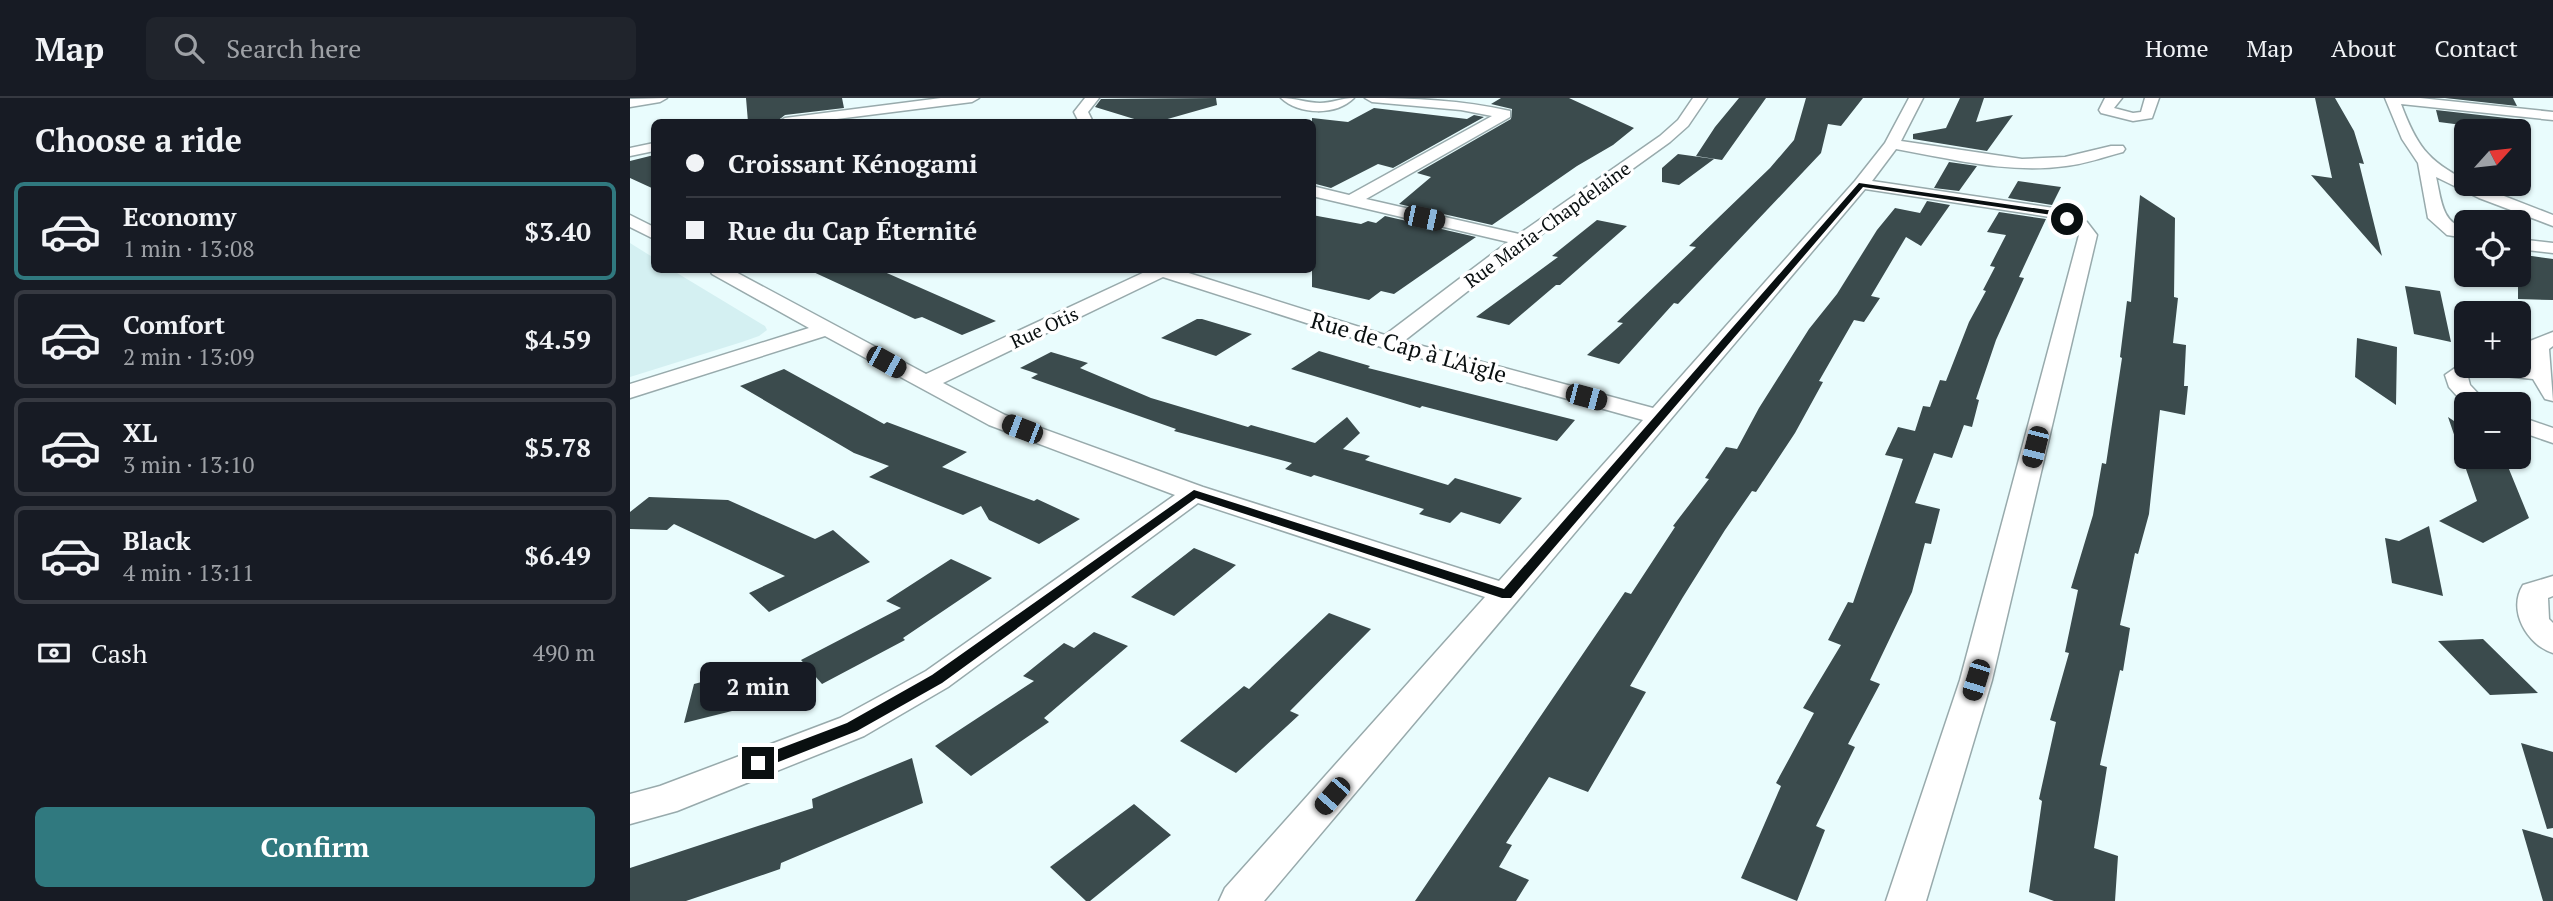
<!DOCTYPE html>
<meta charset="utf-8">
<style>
body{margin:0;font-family:"PT Serif",serif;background:#20242c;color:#f1f3f6;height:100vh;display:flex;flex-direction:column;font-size:26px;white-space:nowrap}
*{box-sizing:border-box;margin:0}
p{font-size:23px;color:#9ea1a6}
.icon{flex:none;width:38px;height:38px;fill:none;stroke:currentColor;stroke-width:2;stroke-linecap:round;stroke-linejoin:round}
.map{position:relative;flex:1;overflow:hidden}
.panel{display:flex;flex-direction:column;background:#171b24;width:630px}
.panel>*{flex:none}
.top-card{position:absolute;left:21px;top:21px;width:665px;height:154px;border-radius:10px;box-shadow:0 2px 5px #0004;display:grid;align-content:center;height:154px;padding:0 35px;background:#171b24}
.needle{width:46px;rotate:63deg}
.buttons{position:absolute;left:1824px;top:21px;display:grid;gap:14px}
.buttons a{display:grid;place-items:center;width:77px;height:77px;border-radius:10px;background:#171b24;box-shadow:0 2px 5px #0004;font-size:35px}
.end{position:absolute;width:32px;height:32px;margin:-16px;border:9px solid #090f10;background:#fff;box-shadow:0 0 0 4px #fff}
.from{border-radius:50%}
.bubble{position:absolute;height:49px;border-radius:10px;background:#171b24;box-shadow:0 2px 5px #0004;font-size:23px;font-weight:600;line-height:49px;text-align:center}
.car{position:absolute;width:21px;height:42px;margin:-21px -10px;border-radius:9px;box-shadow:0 0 5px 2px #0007;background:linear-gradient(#222 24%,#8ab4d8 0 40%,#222 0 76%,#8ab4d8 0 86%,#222 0)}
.top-card b{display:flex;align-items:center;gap:24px;height:66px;font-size:26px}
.top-card b+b{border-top:2px solid #363941}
.top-card i{width:18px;height:18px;background:#f1f3f6}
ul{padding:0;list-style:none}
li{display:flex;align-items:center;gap:21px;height:98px;margin:0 14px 10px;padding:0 21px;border:4px solid #363941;border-radius:10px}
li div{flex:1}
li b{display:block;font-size:26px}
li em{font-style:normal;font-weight:600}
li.on{border-color:#30797f}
li>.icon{width:63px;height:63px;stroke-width:1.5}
h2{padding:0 35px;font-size:32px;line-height:84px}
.pay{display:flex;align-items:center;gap:18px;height:77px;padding:0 35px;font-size:26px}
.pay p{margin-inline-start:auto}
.button{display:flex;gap:14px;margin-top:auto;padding:14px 35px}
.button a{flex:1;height:80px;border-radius:10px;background:#30797f;color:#fff;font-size:28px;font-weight:600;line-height:80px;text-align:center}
header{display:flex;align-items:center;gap:42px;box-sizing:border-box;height:98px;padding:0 35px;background:#171b24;border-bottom:2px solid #363941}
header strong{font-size:33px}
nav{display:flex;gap:38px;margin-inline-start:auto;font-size:24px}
.search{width:490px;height:63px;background:#20242c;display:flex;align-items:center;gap:18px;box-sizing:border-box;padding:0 24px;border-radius:10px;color:#9ea1a6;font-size:26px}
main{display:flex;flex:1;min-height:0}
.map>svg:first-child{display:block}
</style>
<header>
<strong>Map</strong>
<div class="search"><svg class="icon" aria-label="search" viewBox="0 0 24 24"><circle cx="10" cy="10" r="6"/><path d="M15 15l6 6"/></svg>Search here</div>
<nav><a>Home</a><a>Map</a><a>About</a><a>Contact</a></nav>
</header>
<main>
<section class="panel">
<h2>Choose a ride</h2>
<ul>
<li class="on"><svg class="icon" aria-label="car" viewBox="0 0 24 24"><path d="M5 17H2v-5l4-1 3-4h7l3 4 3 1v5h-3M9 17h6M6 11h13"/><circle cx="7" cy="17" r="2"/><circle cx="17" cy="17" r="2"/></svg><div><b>Economy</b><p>1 min · 13:08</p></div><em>$3.40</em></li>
<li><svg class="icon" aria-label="car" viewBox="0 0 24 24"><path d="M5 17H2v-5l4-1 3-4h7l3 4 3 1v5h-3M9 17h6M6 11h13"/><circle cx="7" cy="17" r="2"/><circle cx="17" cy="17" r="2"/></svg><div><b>Comfort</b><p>2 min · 13:09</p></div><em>$4.59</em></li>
<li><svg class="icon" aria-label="car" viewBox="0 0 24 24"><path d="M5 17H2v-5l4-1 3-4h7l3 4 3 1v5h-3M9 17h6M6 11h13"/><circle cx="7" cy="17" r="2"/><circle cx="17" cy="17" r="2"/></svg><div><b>XL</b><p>3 min · 13:10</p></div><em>$5.78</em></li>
<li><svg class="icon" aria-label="car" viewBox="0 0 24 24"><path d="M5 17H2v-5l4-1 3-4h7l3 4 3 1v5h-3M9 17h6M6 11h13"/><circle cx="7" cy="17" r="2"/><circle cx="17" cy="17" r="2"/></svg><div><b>Black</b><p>4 min · 13:11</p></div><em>$6.49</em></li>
</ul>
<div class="pay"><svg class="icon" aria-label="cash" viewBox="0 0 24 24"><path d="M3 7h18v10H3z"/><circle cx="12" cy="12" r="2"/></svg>Cash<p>490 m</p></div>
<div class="button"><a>Confirm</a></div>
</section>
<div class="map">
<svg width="1923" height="803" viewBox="0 0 1923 803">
<rect width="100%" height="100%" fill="#e9fcfd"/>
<path fill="#d4f0f2" d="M0 145 24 160V172H42L135 228 137 232 129 238 112 244 0 279Z"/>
<path fill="#3b4b4d" d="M116 0H212L214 10 155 17 146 24H118Z
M586 0 587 7 527 24H514L465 9 471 1Z
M871 0H939L1004 30 983 47 947 68 862 127 769 106 801 79 787 75 881 21 882 11 861 6Z
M1109 0H1136L1092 62 1066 58 1085 29Z
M1176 0H1233L1211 28 1198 26 1191 55 1048 206 1044 205 989 266 957 257 993 225 987 224 1066 149 1059 148 1140 70 1164 42Z
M1330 0H1354L1346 24 1383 17 1357 53 1283 41V36L1316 30Z
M1685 0H1705L1724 33 1734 66 1729 65 1752 158 1681 77 1702 80Z
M1815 0H1883L1887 8Z
M744 10 837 21 844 17 854 19 763 70 748 66 701 90 682 85V20L718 24Z
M1806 12 1894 22 1901 36 1809 24Z
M1048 56 1084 61 1049 87 1032 84V70Z
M24 57V91L0 80V63Z
M1319 64 1347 68 1329 93 1304 90Z
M1388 83 1431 89 1422 107 1378 100Z
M1510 97 1545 120 1544 199 1548 200 1543 245 1556 247 1554 288H1558L1555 317 1530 312 1519 416 1508 456 1505 455 1490 527 1500 530 1493 573 1490 572 1470 667 1477 669 1464 750 1488 758 1485 803H1424L1399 794 1412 703 1409 701 1426 624 1420 622 1439 555 1435 554 1448 492 1441 490 1463 417 1472 365 1476 366 1492 260 1490 259 1497 203 1501 204Z
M1297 103 1320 107 1291 148 1276 139 1241 198 1250 200 1234 224 1224 222 1189 283 1193 284 1165 335 1126 394 1122 393 1095 432 1053 499 1000 588 1016 594 958 694 919 679 876 745 882 747 869 769 899 782 886 803H785L995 494 1001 496 1045 429 1043 428 1079 381 1075 380 1096 349 1107 351 1129 310 1179 231 1207 196 1247 132 1265 110 1290 115Z
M1369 114 1416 121 1389 179 1394 180 1366 242 1346 301 1349 302 1342 329 1334 327 1322 360 1304 355 1285 405 1310 411 1301 446 1295 445 1282 494 1240 582 1250 586 1218 646 1225 649 1186 728 1195 732 1167 803 1111 780 1151 688 1146 685 1184 615 1173 610 1211 547 1198 542 1218 504 1223 505 1273 361 1255 357 1268 329 1285 333 1293 308 1300 309 1310 282 1316 283 1339 224 1356 193 1353 192 1365 169 1360 168 1376 137 1357 134Z
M682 117 731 126 738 123 746 125 755 118 846 139 764 196 751 193 739 202 682 189Z
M967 122 997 128 930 187H926L879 227 846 219 928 159 922 158Z
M1888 156 1923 161V202L1888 201Z
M179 172H250L366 223 332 237 292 219 285 221Z
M1775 188 1810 193 1821 244 1784 236Z
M567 221H572L622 236 586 258 531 240Z
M1727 240 1767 249 1766 307 1725 279Z
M689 253 740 268 738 270 945 322 927 343 792 308 790 310 661 271Z
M421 254 458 265 450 270 521 300 618 329 621 327 685 345 717 319 730 335 713 351 740 358 735 362 818 387 825 380 892 400 870 426 831 414 820 425 789 416 794 411 684 377 681 379 655 371 662 365 544 333 546 331 401 280 408 276 390 270Z
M154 271 254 326 257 324 337 354 312 369 404 403 407 401 450 421 409 446 359 422 351 408 333 417 239 379 259 368 224 355 110 288Z
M1818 319 1836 331V359H1874L1899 420 1853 445 1809 423 1847 403Z
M19 399 98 402 185 441 203 432 240 464 139 514 119 495 155 478 44 426 37 432 0 431V414Z
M1799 428 1813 498 1762 485 1755 440 1769 443Z
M564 450 606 467 544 518 501 499Z
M321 461 362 480 273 540 275 542 192 586 171 562 271 510 256 503Z
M699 515 741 531 660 613 669 617 606 675 550 643 614 588 619 591Z
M464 534 498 548 414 620 419 624 341 678 305 648 404 583 393 578 434 545 444 550Z
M1853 541 1908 595 1860 597 1808 543Z
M145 565 138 604 54 625 64 586Z
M1891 645 1923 654V730L1917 731Z
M282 660 293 705 151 765 150 771 56 803H0V770L183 710 182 701Z
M504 706 541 737 460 803H456L420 769Z
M1892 731 1923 740V803H1913Z"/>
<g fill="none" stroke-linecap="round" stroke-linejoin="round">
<defs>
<path id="street" d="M37 0 30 4 0 9V1Z
M311 0H349L342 4 183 24H148L155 20Z
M455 0H469L458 14 463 24H449L444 14Z
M651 0C665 0 677 5 690 5 702 5 712 0 724 0 706 18 669 17 651 0Z
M735 0C784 0 832 2 880 13V19L736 101 889 136 1030 38 1048 22 1063 0H1077L1058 28 1040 44 898 146 774 243 1023 310 1225 83 1255 45 1279 0H1293L1271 43 1392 61 1435 59 1481 48H1493L1495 51 1493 54C1474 59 1455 66 1436 68 1379 76 1322 61 1266 51L1242 83 1424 110 1457 124 1467 137 1362 582 1296 803H1256L1330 582 1449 137 1445 132 1420 119 1235 91 634 803H589L595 790 855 499 568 405 318 589 234 638 47 713 0 726V696L30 688 210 620 296 573 545 397 359 327 195 238 0 300V286L179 230 82 176 80 172H102L296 276 519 172H549L755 237 878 144 682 98V88L719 97 862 18 831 12 742 4ZM533 179 751 249 1013 322 869 483 573 389 375 317 313 285Z
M1475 0H1492L1484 10 1503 15 1511 14 1515 0H1529L1522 20 1503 23 1471 15 1469 12Z
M1755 0H1790L1923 14V22L1771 6C1786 46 1797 63 1836 82V86H1843L1923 117V128L1849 100 1806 79C1811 99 1811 126 1836 130V140L1817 137 1798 120 1788 65 1772 41Z
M24 45V53L0 58V50Z
M0 117 24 129V141L0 129Z
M1888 141 1923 145V155L1888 151Z
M1923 234V248L1919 251 1923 303 1915 301 1903 281 1846 275 1838 279 1840 287 1858 306 1836 308 1819 289 1815 277 1835 263 1836 268 1899 267 1897 248 1900 243Z
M1888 318 1923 330V345L1888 333Z
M1923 478V498L1918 500 1919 521 1923 525V555C1897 547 1877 512 1893 487Z"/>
</defs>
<use href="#street" stroke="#98aaac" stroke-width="3"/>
<use href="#street" fill="#fff" fill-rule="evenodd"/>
</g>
<path fill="#090f10" d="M1229 85 1424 113 1441 121 1437 124 1422 117 1233 89 881 500H872L566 400 312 585 227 633 133 670H122L120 665 122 661 217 625 302 577 564 392 874 491Z"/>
<g text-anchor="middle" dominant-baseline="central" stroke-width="7" stroke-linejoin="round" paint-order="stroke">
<g font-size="19" fill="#090f10" stroke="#fff">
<text transform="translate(917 126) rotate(-36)">Rue Maria-Chapdelaine</text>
<text transform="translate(414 229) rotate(-25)">Rue Otis</text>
</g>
<g font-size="23" fill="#090f10" stroke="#fff">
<text transform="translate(779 249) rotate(16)">Rue de Cap à L'Aigle</text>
</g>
</g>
</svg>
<div class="buttons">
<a><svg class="needle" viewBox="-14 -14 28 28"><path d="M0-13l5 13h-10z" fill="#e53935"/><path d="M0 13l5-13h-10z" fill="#9ea1a6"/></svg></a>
<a><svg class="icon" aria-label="locate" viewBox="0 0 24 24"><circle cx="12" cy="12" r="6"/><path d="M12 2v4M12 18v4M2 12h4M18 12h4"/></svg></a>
<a>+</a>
<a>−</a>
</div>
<i class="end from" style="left:1437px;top:121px"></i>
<i class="end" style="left:128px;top:665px"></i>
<div class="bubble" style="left:70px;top:564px;width:116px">2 min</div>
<i class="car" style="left:794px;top:120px;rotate:102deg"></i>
<i class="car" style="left:256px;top:264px;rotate:119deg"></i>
<i class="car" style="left:956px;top:299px;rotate:105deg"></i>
<i class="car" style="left:392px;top:331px;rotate:291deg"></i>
<i class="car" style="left:1405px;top:349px;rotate:194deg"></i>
<i class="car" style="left:1346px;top:582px;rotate:197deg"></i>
<i class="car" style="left:702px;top:698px;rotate:221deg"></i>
<div class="top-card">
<b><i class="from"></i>Croissant Kénogami</b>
<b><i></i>Rue du Cap Éternité</b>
</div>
</div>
</main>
